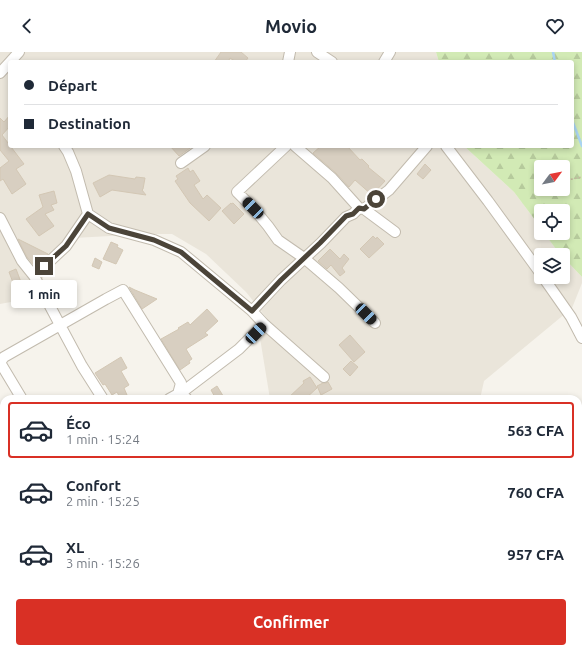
<!DOCTYPE html>
<html lang="fr">
<meta charset="utf-8">
<style>
body{margin:0;font-family:Ubuntu,sans-serif;background:#f2f2f3;color:#1f2937;height:100vh;display:flex;flex-direction:column;font-size:15px;white-space:nowrap}
*{box-sizing:border-box;margin:0}
p{font-size:13px;color:#747a83}
.icon{flex:none;width:22px;height:22px;fill:none;stroke:currentColor;stroke-width:2;stroke-linecap:round;stroke-linejoin:round}
.map{position:relative;flex:1;overflow:hidden}
.side{position:absolute;left:0px;top:343px;width:582px;height:258px;display:flex;flex-direction:column;background:#fff;border-radius:12px 12px 0 0;box-shadow:0 2px 6px #0003}
.side>*{flex:none}
.guide{position:absolute;left:8px;top:8px;width:566px;height:88px;border-radius:4px;box-shadow:0 2px 6px #0003;display:grid;align-content:center;height:88px;padding:0 16px;background:#fff}
.needle{width:26px;rotate:58deg}
.tools{position:absolute;left:534px;top:108px;display:grid;gap:8px}
.tools a{display:grid;place-items:center;width:36px;height:36px;border-radius:4px;background:#fff;box-shadow:0 2px 6px #0003;font-size:20px}
.end{position:absolute;width:18px;height:18px;margin:-9px;border:5px solid #4b4439;background:#fff;box-shadow:0 0 0 2px #fff}
.from{border-radius:50%}
.bubble{position:absolute;height:28px;border-radius:4px;background:#fff;box-shadow:0 2px 6px #0003;font-size:13px;font-weight:700;line-height:28px;text-align:center}
.car{position:absolute;width:12px;height:24px;margin:-12px -6px;border-radius:5px;box-shadow:0 0 3px 1px #0007;background:linear-gradient(#222 24%,#8ab4d8 0 40%,#222 0 76%,#8ab4d8 0 86%,#222 0)}
.guide b{display:flex;align-items:center;gap:14px;height:38px;font-size:15px}
.guide b+b{border-top:1px solid #e0e1e3}
.guide i{width:10px;height:10px;background:#1f2937}
ul{padding:7px 0 0;list-style:none}
li{display:flex;align-items:center;gap:12px;height:56px;margin:0 8px 6px;padding:0 8px;border:2px solid transparent;border-radius:4px}
li div{flex:1}
li b{display:block;font-size:15px}
li em{font-style:normal;font-weight:700}
li.active{border-color:#d93025}
li>.icon{width:36px;height:36px;stroke-width:1.5}
.action{display:flex;gap:8px;margin-top:auto;padding:8px 16px}
.action a{flex:1;height:46px;border-radius:4px;background:#d93025;color:#fff;font-size:16px;font-weight:700;line-height:46px;text-align:center}
header{display:flex;justify-content:space-between;align-items:center;height:52px;padding:0 16px;background:#fff;font-size:18px;font-weight:700}
.map>svg:first-child{display:block}
</style>
<header><svg class="icon" aria-label="back" viewBox="0 0 24 24"><path d="M15 5l-7 7 7 7"/></svg>Movio<svg class="icon" aria-label="heart" viewBox="0 0 24 24"><path d="M12 20l-8-8c-3-5 5-10 8-4 3-6 11-1 8 4z"/></svg></header>
<div class="map">
<svg width="582" height="601" viewBox="0 0 582 601">
<defs>
<pattern id="forest-firs" width="22" height="20" patternUnits="userSpaceOnUse"><rect width="22" height="20" fill="#d2eab5"/><path d="M5 1l3.5 6h-7zM16 11l3.5 6h-7z" fill="#b6ca9c"/></pattern>
</defs>
<rect width="100%" height="100%" fill="#f6f3ec"/>
<path fill="#eae5da" d="M0 0H436L439 10H10V94H464L514 140 541 176V181H544L561 203H541V225H563V205L582 225V231L572 256 484 329 480 347H270L260 286 269 269 246 240 206 202 172 182H146L74 186 54 200 42 228 27 247 0 252Z
M0 390 4 392V412L0 417Z
M582 429V477L578 470V431Z
M582 522V601H570L567 597H578V526Z"/>
<path fill="url(#forest-firs)" fill-rule="evenodd" d="M436 0H582V225L563 205V203H561L559 201 544 181H563V159H541V176L514 140 464 94H572V10H439ZM541 115H563V137H541Z
M4 412V597H112V601H0V417Z"/>
<g fill="none" stroke-linecap="round" stroke-linejoin="round">
<path stroke="#a9d4f2" stroke-width="2.5" d="M553 0 555 10
M572 68 582 94"/>
</g>
<path fill="#d8cfc1" stroke="#d3c7b4" d="M221 0H241L248 6 245 10H236L230 6 228 10H214Z
M10 63V74L2 83 24 112 16 117 26 132 12 142 3 127 0 129V116L9 109 0 98V66L4 70Z
M170 94H193L179 104Z
M321 94H347L360 108 362 107 369 114 368 115 385 129 372 143 355 128 349 135 336 121 313 101Z
M425 112 431 118 423 127 417 122Z
M188 116 190 120 193 118 200 129 194 133 203 147 207 143 221 156 209 169 190 151 175 129 178 127 176 124Z
M109 123 135 127 136 125 145 126 143 137 142 138 146 143 112 138 100 145 93 131Z
M54 139 57 151 51 153 54 158 45 162 54 174 39 184 26 167 43 155 39 143Z
M231 151V152L233 151 244 162 234 172 222 159Z
M373 184 376 187 377 185 384 192 369 206 360 197Z
M18 187 48 202 35 214 27 205Z
M111 190 118 193 117 195 123 198 116 212 103 207Z
M330 197 340 207 344 202 349 207 342 216 345 220 340 224 331 213 327 217 318 209Z
M95 206 102 210 99 217 92 214Z
M16 217 24 238 17 241 9 220Z
M129 235 135 238 157 247 142 257Z
M207 257 218 269 205 281 208 283 186 297 192 307 189 309 190 311 180 318 161 287 179 277 178 276 188 270 190 273Z
M350 283 365 300 354 310 339 293Z
M121 305 127 316 121 319 129 333 124 336 127 343 120 346 117 340 112 343 105 332 103 333 95 321Z
M351 309 358 315 350 324 343 317Z
M310 325 317 336 305 347H287L304 331 303 329Z
M328 330 332 337 321 343 317 334 323 331H326Z
M217 334 225 347H216L211 338Z"/>
<g fill="none" stroke-linecap="round" stroke-linejoin="round">
<defs>
<path id="street" d="M317 0 332 10
M10 10 19 0
M288 10 290 0
M384 10 390 0
M0 21 10 10
M64 94 68 100 76 119 88 162 109 176 154 188 181 200 252 259 264 272 324 325
M286 94 237 140 253 156 268 174 278 188 304 206 339 236 375 271
M295 94 332 126 359 156
M446 94 488 149 541 222
M181 111 205 94
M364 157 389 138 427 94
M0 166 22 209 34 224 60 273 82 314 103 347
M34 224 66 194 88 162
M543 225 571 265 582 286
M252 259 281 228 321 191 346 165 353 162 359 156 364 157 395 180
M181 341 239 297 264 272
M22 347 1 312V309L4 305 106 247 123 238 181 331 178 342
M169 347 178 342 181 341 187 347
M578 404 582 400
M578 446 582 444
M0 450 4 451
M395 601V597"/>
</defs>
<use href="#street" stroke="#c2bbae" stroke-width="12"/>
<path stroke="#c4b79f" stroke-width="1.5" stroke-dasharray="2 2" stroke-linecap="butt" d="M563 129 582 125"/>
<use href="#street" stroke="#fff" stroke-width="10"/>
</g>
<g fill="none" stroke-linecap="round" stroke-linejoin="round">
<path stroke="#4b4439" stroke-width="5" d="M44 214 66 194 88 162 109 176 154 188 181 200 252 259 281 228 320 191 346 164 353 162 359 156 364 157 376 147"/>
</g>
</svg>
<div class="tools">
<a><svg class="needle" viewBox="-14 -14 28 28"><path d="M0-13l5 13h-10z" fill="#e53935"/><path d="M0 13l5-13h-10z" fill="#747a83"/></svg></a>
<a><svg class="icon" aria-label="locate" viewBox="0 0 24 24"><circle cx="12" cy="12" r="6"/><path d="M12 2v4M12 18v4M2 12h4M18 12h4"/></svg></a>
<a><svg class="icon" aria-label="layers" viewBox="0 0 24 24"><path d="M12 4l9 5-9 5-9-5zM3 14l9 5 9-5"/></svg></a>
</div>
<i class="end from" style="left:376px;top:147px"></i>
<i class="end" style="left:44px;top:214px"></i>
<div class="bubble" style="left:11px;top:228px;width:66px">1 min</div>
<i class="car" style="left:253px;top:156px;rotate:315deg"></i>
<i class="car" style="left:366px;top:262px;rotate:135deg"></i>
<i class="car" style="left:256px;top:281px;rotate:44deg"></i>
<div class="guide">
<b><i class="from"></i>Départ</b>
<b><i></i>Destination</b>
</div>
<section class="side">
<ul>
<li class="active"><svg class="icon" aria-label="car" viewBox="0 0 24 24"><path d="M5 17H2v-5l4-1 3-4h7l3 4 3 1v5h-3M9 17h6M6 11h13"/><circle cx="7" cy="17" r="2"/><circle cx="17" cy="17" r="2"/></svg><div><b>Éco</b><p>1 min · 15:24</p></div><em>563 CFA</em></li>
<li><svg class="icon" aria-label="car" viewBox="0 0 24 24"><path d="M5 17H2v-5l4-1 3-4h7l3 4 3 1v5h-3M9 17h6M6 11h13"/><circle cx="7" cy="17" r="2"/><circle cx="17" cy="17" r="2"/></svg><div><b>Confort</b><p>2 min · 15:25</p></div><em>760 CFA</em></li>
<li><svg class="icon" aria-label="car" viewBox="0 0 24 24"><path d="M5 17H2v-5l4-1 3-4h7l3 4 3 1v5h-3M9 17h6M6 11h13"/><circle cx="7" cy="17" r="2"/><circle cx="17" cy="17" r="2"/></svg><div><b>XL</b><p>3 min · 15:26</p></div><em>957 CFA</em></li>
</ul>
<div class="action"><a>Confirmer</a></div>
</section>
</div>
